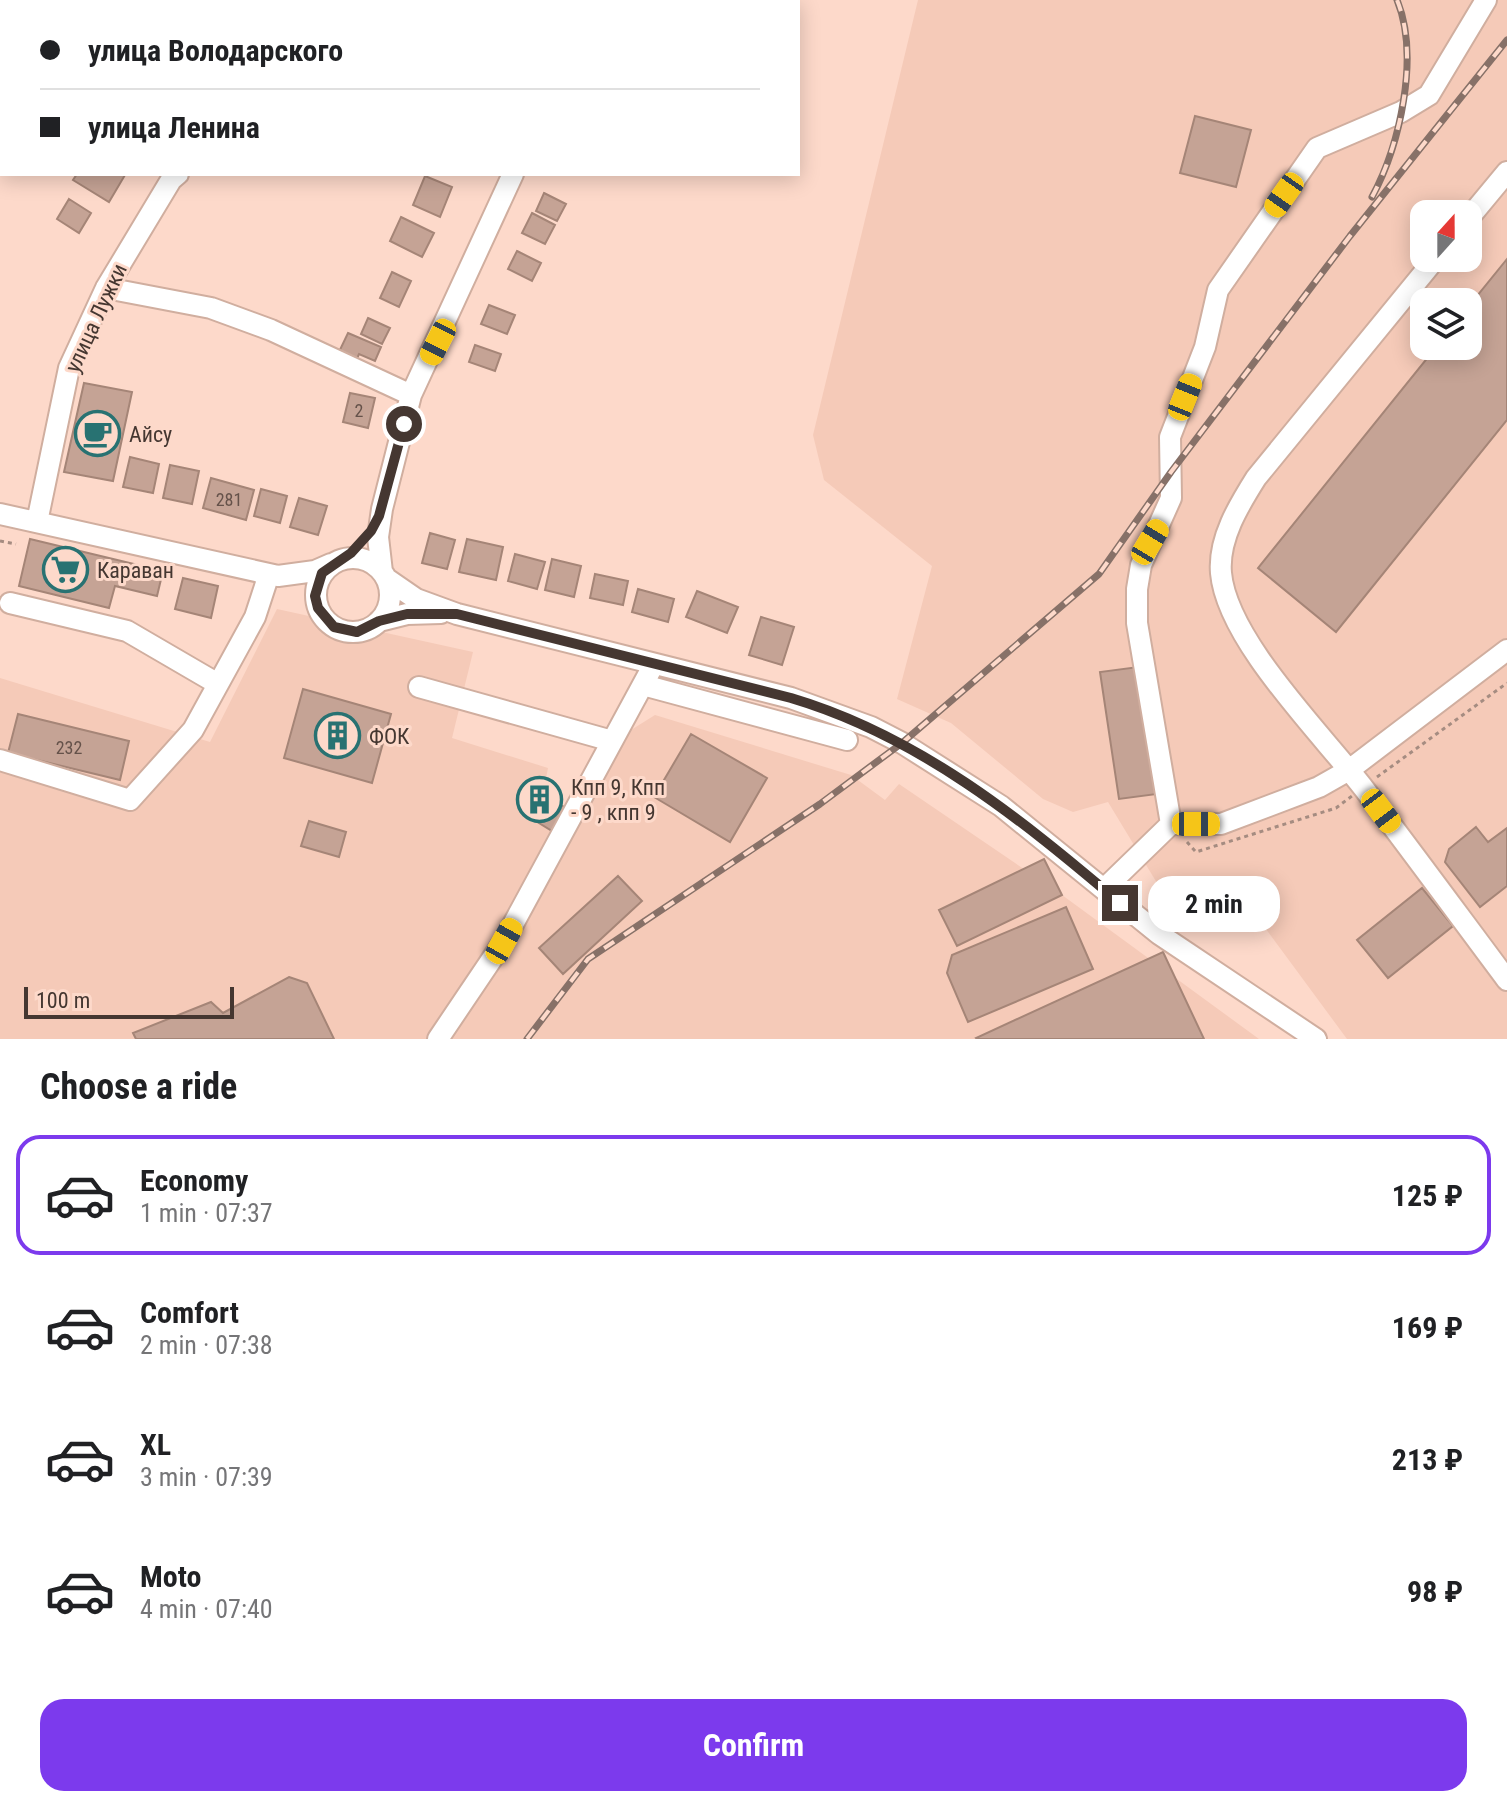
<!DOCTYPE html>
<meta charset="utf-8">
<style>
body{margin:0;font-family:"Roboto Condensed",sans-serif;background:#f2f2f2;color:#202124;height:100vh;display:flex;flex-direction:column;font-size:30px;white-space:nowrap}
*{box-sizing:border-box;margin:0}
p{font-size:26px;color:#757577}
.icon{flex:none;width:44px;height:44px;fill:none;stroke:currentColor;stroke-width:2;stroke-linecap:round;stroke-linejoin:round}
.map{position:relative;height:1039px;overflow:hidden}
.sheet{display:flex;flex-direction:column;background:#fff;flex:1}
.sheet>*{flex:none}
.banner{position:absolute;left:0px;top:0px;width:800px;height:176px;box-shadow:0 4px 20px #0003;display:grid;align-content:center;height:176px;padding:0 40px;background:#fff}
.needle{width:52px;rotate:21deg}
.controls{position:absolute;left:1410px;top:200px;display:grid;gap:16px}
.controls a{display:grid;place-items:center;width:72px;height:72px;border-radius:16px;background:#fff;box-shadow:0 4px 20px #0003;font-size:40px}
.scale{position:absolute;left:24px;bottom:20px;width:210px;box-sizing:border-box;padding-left:8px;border:4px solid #453731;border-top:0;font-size:22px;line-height:28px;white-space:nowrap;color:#453731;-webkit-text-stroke:6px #fdd9ca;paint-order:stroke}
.end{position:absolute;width:36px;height:36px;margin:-18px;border:10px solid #453731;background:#fff;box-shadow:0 0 0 4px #fff}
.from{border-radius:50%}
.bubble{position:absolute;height:56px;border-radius:24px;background:#fff;box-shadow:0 4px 20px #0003;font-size:26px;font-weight:700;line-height:56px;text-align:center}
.car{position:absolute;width:24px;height:48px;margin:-24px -12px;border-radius:10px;box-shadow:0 0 6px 2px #0007;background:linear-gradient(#f5c518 24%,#345 0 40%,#f5c518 0 76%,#345 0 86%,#f5c518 0)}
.banner b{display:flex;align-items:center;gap:28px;height:76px;font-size:30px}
.banner b+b{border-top:2px solid #e0e0e0}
.banner i{width:20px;height:20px;background:#202124}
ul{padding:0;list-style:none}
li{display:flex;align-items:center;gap:24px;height:120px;margin:0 16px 12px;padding:0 24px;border:4px solid transparent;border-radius:24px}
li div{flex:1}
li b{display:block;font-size:30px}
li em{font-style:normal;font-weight:700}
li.on{border-color:#7c3aed}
li>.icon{width:72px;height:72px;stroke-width:1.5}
h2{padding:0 40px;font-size:36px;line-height:96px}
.primary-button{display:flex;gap:16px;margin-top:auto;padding:16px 40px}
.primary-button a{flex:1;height:92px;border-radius:24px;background:#7c3aed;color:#fff;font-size:32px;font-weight:700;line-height:92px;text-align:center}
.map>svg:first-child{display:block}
</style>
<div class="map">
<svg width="1507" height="1039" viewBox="0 0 1507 1039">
<rect width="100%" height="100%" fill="#fdd9ca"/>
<path fill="#f5cab8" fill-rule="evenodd" d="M918 0H1507V1039H1347L1260 921 1157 883 1108 802 1073 812 1043 799 951 723 897 699 932 566 824 480 813 435ZM1424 214H1468V258H1424ZM1424 302H1468V346H1424Z
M277 609 473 652 452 738 548 768 540 809 576 828 631 730 655 715 851 775 885 800 899 784 1062 895 1259 1039H0V678L210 742Z"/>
<path fill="#c5a395" stroke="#a58577" stroke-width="2" d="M1195 116 1251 130 1236 187 1180 173Z
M77 174H123L125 175 109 202 73 180Z
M425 176 452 187 440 217 413 205Z
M544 193 566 204 557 221 536 211Z
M69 199 91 213 79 233 57 219Z
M532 213 555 225 545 244 522 233Z
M401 217 434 233 422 257 390 241Z
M517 251 541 263 532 281 508 269Z
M1507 259V420L1336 632 1258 568 1437 346H1468V307Z
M392 272 411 281 399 307 380 298Z
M489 305 515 315 507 334 481 324Z
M368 318 390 328 382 344 361 334Z
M348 333 381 347 375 361 359 354 356 361 338 354Z
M475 345 501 354 495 371 469 362Z
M84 383 132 392 113 481 64 472Z
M350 393 375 398 368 428 343 422Z
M130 457 159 464 153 493 123 487Z
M170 465 199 471 192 504 163 498Z
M211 478 254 490 246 520 203 508Z
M261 489 287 496 280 523 254 516Z
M299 498 327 506 318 535 290 527Z
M430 533 455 540 447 569 422 563Z
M30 539 163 571 157 596 115 586 109 608 19 586Z
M467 539 503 547 496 580 459 572Z
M515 554 545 562 537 589 508 581Z
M552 559 581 566 574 597 545 590Z
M595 574 628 581 623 605 590 598Z
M183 578 218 586 211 618 175 609Z
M638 589 674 599 668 622 632 612Z
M697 591 738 607 727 633 686 617Z
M761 617 794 627 782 665 749 655Z
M1138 667 1157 794 1119 799 1100 672Z
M303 689 391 714 372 783 284 758Z
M18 714 129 741 120 780 8 753Z
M691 734 767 778 730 842 654 797Z
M534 789 571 811 557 834 521 812Z
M309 821 346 832 339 857 301 846Z
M1476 827 1488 842 1507 828V886L1480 907 1445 862 1449 849Z
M1044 859 1062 895 957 946 939 910Z
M618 876 642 901 563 974 539 948Z
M1422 888 1453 926 1388 978 1357 940Z
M1066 907 1093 969 968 1022 947 973 952 955Z
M1163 952 1204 1039H977L976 1038Z
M289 977 307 983 334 1039H136L133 1033 211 1002 223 1013Z"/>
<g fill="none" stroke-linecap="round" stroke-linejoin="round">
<defs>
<path id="minor" d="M1486 0 1429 95 1401 112 1317 148 1218 290 1205 347 1170 437 1171 498 1141 565 1137 589V623L1171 824H1221L1319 787 1349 770 1507 650
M386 2 388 0
M593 2V0
M1468 219 1507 172
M1436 258 1256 478C1239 505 1218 539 1221 573 1227 641 1324 736 1365 790 1413 853 1460 917 1507 980
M106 288 211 308 271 330 411 395
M0 514 278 576 315 571 331 564
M37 522 69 368 106 288 171 180 178 174
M316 595a37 37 0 1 1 74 0a37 37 0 1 1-74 0Z
M382 572 378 537 382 509 411 395 513 174
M387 579 416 599 457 614 791 698 871 727 902 743 1001 806 1159 934 1316 1039
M10 603 127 631 218 684
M379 621 407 614 441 613
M643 685 847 740
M419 687 612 741
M0 760 130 800 193 730 255 617 269 574
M1104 889 1171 824
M438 1039 504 941 654 664"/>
</defs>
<use href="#minor" stroke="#d0ae9f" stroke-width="24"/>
<path stroke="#a58c81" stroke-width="3" stroke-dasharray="4 4" stroke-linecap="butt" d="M0 541 16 544
M1377 777 1507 683
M1187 842 1196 852 1336 808 1352 796"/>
<use href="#minor" stroke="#fff" stroke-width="20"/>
<defs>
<path id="rail" d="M1372 197C1400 145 1420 56 1397 0
M527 1039 588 959 820 804 902 743 1099 574 1171 472 1350 236 1507 40"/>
</defs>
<use href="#rail" stroke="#877168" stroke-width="7"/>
<use href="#rail" stroke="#fdd9ca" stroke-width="4" stroke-dasharray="12" stroke-linecap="butt"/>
</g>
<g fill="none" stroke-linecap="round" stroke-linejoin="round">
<path stroke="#453731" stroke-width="10" d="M404 424 379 516 371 531 351 553 322 573 315 596 318 608 334 627 357 632 379 621 407 614H457L791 698C919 736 1021 819 1120 903"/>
</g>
<defs>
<symbol id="cafe-ring" viewBox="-11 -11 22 22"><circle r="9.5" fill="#fdd9ca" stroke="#287272" stroke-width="1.5"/><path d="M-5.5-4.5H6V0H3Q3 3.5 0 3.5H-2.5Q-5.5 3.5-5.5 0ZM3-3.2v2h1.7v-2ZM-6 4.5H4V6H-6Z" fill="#287272"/></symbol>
<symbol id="supermarket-ring" viewBox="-11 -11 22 22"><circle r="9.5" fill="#fdd9ca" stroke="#287272" stroke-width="1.5"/><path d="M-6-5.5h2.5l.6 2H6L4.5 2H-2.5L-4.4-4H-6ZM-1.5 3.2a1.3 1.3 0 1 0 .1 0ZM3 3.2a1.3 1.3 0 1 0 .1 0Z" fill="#287272"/></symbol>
<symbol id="building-ring" viewBox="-11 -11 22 22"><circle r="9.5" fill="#fdd9ca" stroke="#287272" stroke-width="1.5"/><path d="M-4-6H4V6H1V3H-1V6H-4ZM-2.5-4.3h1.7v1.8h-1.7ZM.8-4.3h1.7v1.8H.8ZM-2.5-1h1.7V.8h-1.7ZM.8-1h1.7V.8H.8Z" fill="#287272"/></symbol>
</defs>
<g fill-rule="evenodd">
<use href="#cafe-ring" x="72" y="408" width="51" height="51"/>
<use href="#supermarket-ring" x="40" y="544" width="51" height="51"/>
<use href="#building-ring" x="312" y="710" width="51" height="51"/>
<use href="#building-ring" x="514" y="774" width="51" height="51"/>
</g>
<g text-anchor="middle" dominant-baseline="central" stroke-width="6" stroke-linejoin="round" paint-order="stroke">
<g font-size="18" fill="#65524a">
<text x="359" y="410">2</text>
<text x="229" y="499">281</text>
<text x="69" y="747">232</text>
</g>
<g font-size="22" fill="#453731" stroke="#fdd9ca">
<text transform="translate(96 318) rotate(-65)">улица Лужки</text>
</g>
<g font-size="22" fill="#453731" stroke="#fdd9ca" text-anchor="start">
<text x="129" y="434">Айсу</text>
<text x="97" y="570">Караван</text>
<text x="369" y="736">ФОК</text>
<text x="571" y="787">Кпп 9, Кпп<tspan x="571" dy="25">- 9 , кпп 9</tspan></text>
</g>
</g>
</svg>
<div class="controls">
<a><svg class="needle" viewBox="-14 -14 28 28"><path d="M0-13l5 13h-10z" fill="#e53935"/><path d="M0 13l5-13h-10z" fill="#757577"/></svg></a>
<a><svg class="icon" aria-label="layers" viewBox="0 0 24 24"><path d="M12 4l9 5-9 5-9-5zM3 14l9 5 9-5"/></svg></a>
</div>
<div class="scale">100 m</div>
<i class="end from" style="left:404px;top:424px"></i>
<i class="end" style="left:1120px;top:903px"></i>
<div class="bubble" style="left:1148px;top:876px;width:132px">2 min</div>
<i class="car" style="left:1284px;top:195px;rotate:215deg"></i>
<i class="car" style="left:438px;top:342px;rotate:207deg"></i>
<i class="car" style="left:1185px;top:397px;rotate:22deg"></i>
<i class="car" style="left:1150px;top:542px;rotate:31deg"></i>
<i class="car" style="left:1381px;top:811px;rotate:143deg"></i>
<i class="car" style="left:1196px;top:824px;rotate:90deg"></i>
<i class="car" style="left:504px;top:941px;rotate:29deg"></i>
<div class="banner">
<b><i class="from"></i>улица Володарского</b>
<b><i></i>улица Ленина</b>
</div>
</div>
<section class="sheet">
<h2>Choose a ride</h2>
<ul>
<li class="on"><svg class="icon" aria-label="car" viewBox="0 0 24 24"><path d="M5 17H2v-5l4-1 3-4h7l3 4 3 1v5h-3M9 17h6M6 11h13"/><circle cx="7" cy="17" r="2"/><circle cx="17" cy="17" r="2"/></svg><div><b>Economy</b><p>1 min · 07:37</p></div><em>125 ₽</em></li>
<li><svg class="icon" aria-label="car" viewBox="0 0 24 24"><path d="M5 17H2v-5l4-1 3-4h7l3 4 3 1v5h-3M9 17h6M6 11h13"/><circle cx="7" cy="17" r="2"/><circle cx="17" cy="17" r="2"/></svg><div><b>Comfort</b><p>2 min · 07:38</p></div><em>169 ₽</em></li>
<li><svg class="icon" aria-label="car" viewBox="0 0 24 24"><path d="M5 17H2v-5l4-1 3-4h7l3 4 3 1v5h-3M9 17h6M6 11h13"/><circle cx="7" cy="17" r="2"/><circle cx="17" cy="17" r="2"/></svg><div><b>XL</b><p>3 min · 07:39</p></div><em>213 ₽</em></li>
<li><svg class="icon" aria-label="car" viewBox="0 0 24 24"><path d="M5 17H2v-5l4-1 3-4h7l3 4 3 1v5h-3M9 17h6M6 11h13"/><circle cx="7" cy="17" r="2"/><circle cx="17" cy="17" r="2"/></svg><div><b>Moto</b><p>4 min · 07:40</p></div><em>98 ₽</em></li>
</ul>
<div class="primary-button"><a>Confirm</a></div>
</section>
